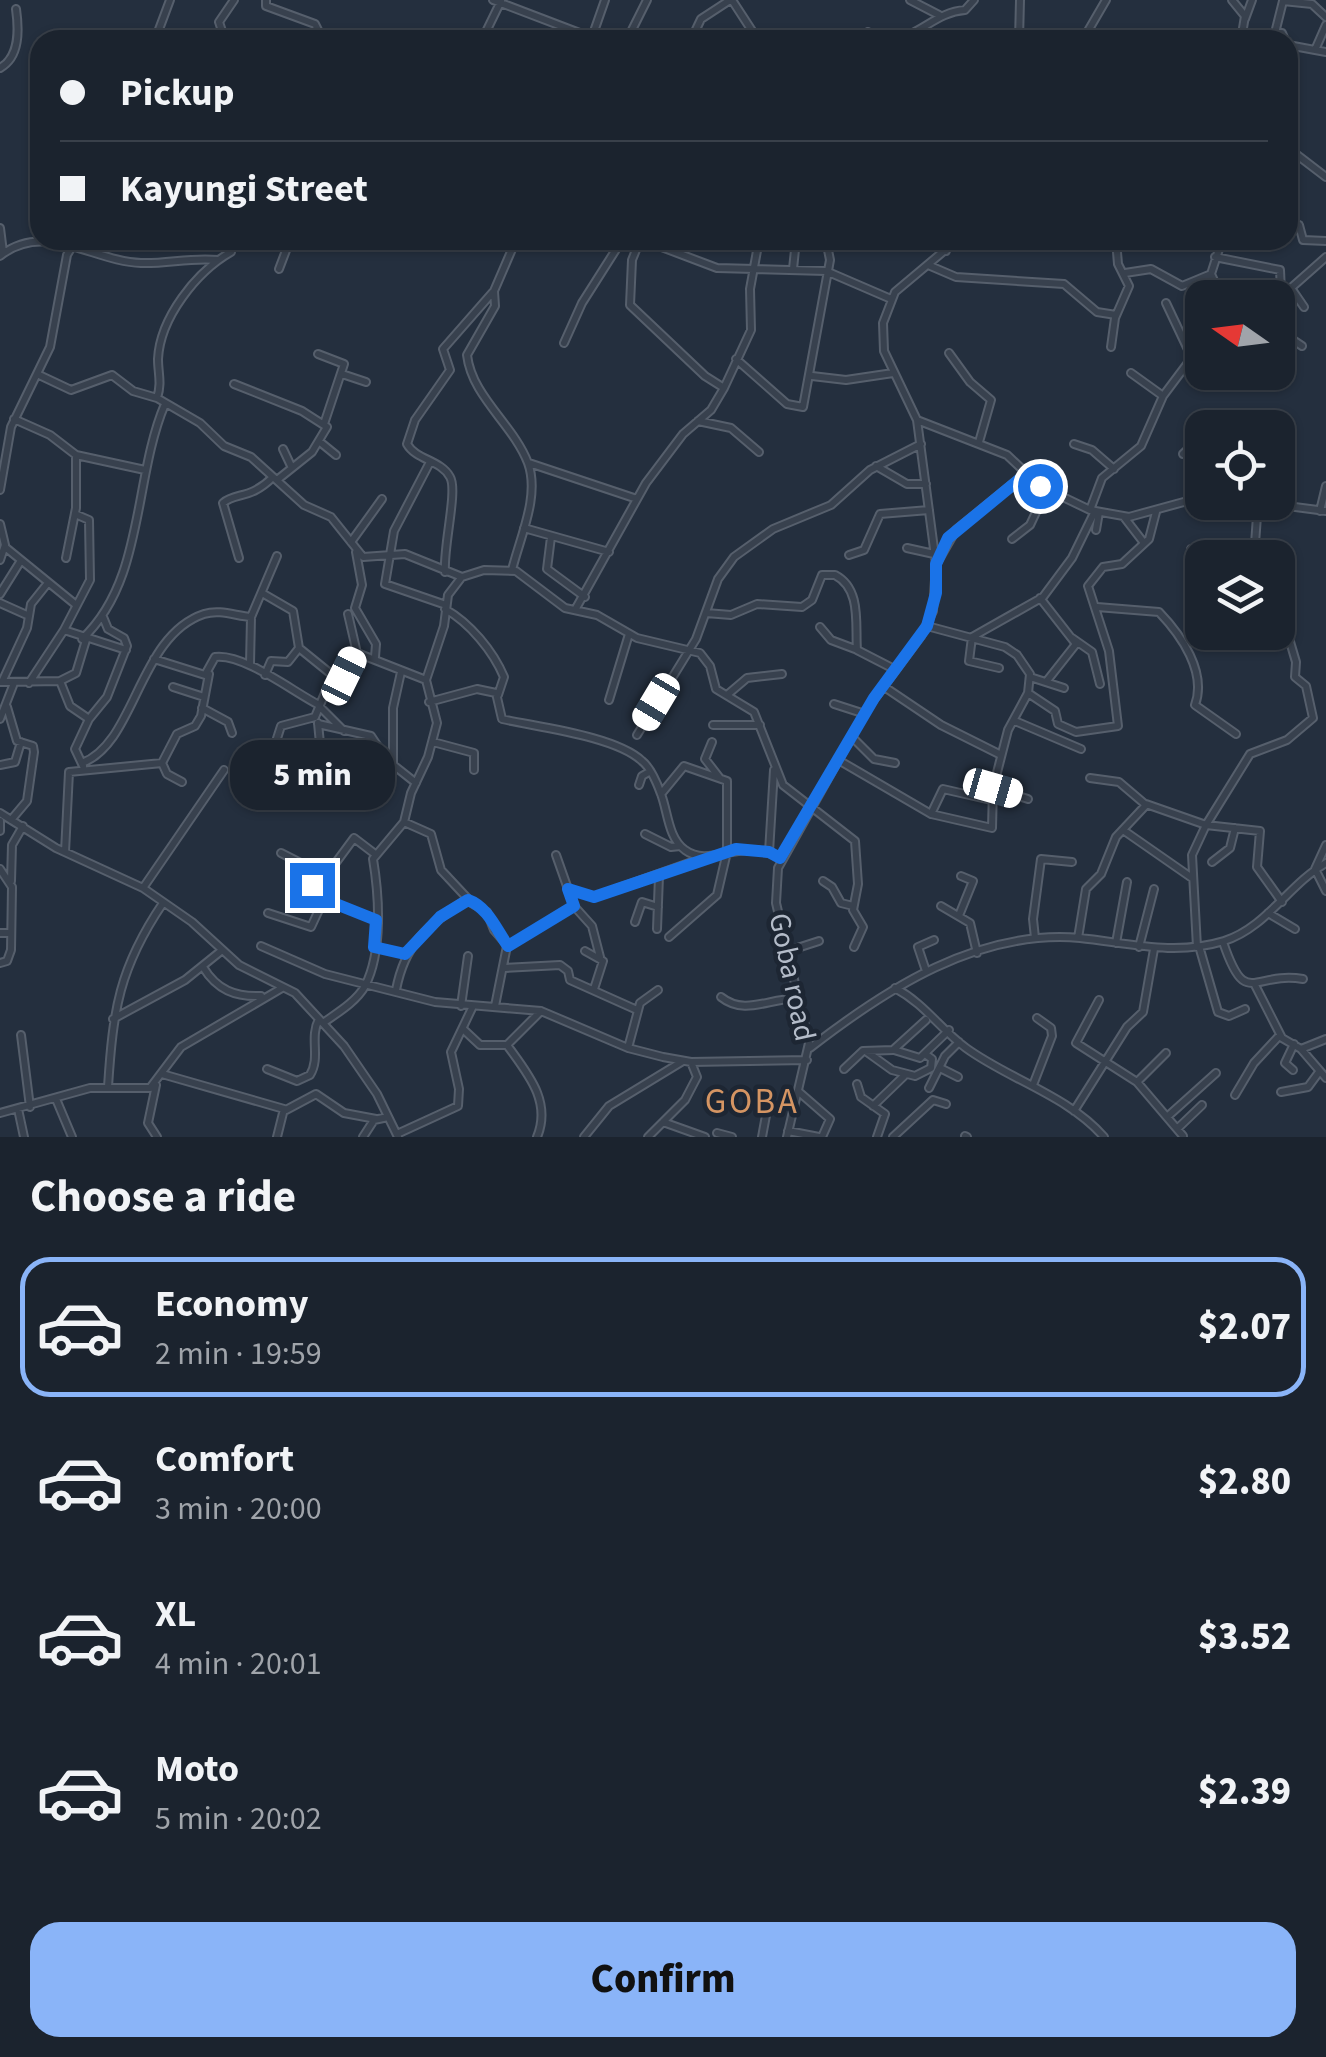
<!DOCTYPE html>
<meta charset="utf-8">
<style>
body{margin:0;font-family:"Source Sans 3",sans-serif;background:#242b36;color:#f1f3f6;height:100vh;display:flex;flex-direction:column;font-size:38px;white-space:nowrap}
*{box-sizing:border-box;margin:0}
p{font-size:32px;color:#a0a4aa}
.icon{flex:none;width:55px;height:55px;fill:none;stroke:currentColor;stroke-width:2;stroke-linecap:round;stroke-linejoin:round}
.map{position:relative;height:1137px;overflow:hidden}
.side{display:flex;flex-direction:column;background:#1b232e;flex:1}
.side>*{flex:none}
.guide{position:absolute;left:30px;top:30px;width:1268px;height:220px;border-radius:30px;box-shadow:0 2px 8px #0004,0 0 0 2px #39404a;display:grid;align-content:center;height:220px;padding:0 30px;background:#1b232e}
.needle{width:65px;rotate:284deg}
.tools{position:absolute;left:1185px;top:280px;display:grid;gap:20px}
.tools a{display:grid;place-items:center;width:110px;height:110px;border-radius:20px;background:#1b232e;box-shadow:0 2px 8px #0004,0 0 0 2px #39404a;font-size:50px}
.end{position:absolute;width:45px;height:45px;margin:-22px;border:12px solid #1a73e8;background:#fff;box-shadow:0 0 0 5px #fff}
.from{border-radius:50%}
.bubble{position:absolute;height:70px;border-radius:30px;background:#1b232e;box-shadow:0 2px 8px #0004,0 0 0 2px #39404a;font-size:32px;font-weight:800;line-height:70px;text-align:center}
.car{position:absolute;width:30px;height:60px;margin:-30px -15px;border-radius:12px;box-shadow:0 0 8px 2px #0007;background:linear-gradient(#fff 24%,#345 0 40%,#fff 0 76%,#345 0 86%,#fff 0)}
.guide b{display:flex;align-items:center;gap:35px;height:95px;font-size:38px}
.guide b+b{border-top:2px solid #39404a}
.guide i{width:25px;height:25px;background:#f1f3f6}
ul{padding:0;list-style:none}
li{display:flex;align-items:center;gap:30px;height:140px;margin:0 20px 15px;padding:0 10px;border:5px solid transparent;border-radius:30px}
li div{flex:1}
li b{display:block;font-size:38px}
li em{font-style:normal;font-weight:800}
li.current{border-color:#8ab4f8}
li>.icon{width:90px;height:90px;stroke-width:1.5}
h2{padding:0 30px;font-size:45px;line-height:120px}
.button{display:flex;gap:20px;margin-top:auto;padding:20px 30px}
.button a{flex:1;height:115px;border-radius:30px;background:#8ab4f8;color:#111;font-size:40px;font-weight:800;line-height:115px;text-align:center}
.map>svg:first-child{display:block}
</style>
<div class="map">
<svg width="1326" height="1137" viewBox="0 0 1326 1137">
<rect width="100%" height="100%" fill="#242f3e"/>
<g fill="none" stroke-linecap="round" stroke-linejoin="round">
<defs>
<path id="minor" d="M266 0V6L315 24 323 40
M493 0 598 40
M732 0 758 40
M910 0 939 15
M1232 0 1245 16 1241 40
M1245 19 1252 0
M1088 31 1111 40
M868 32 871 40
M1275 33 1283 1 1312 4 1326 17
M1254 34 1282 33 1285 40
M592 37 605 0
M155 40 170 0
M225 40 219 22 234 0
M482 40 501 1
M627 40 647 0
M691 40 701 19 730 0
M892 40C921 35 936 12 965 10L974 0
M1019 40 1020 0
M1075 40 1088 31 1106 0
M1288 45 1326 52
M1315 50 1326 25
M0 68C20 57 19 30 16 9
M1288 148 1326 177
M1288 174 1296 155
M1289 223 1299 225 1303 240 1326 241
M0 228 3 252
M640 240 632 260 630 305 705 376 724 388
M643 240 717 268 826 271 891 299
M934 240 946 251
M0 256C44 220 95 262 141 263 167 264 191 257 218 260
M1215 257 1280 270 1281 292
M928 265 956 277 1064 284 1097 312 1116 315
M279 269 290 240
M793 269 796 240
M1125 273 1151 269 1182 286 1211 274
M1291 288 1304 307
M1222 298 1211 274 1222 240
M1267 298 1291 288 1326 257
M1166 303 1192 358
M1278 330 1302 346
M564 343 582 303 622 240
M1111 347 1115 318 1129 286 1118 264 1116 240
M949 353 970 382 991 400 979 442
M318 354 344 364 324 424
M736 359 787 404 803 407 830 260 826 240
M1131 373 1163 396
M37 374 71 390 112 375 133 391 157 398 200 423 224 446 251 457 304 505 331 517 363 557 405 554 462 577 484 570 516 571 565 608 597 615 637 638 700 653 710 666 716 689 754 712 783 785 855 841 858 884 853 910 863 927 854 947
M342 374 366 382
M812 376 846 380 893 373
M234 384 302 411 327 427 312 452 277 480
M157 398C162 383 158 373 158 359 160 318 196 272 231 252
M14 419 50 435 76 455 145 470
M917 420 1007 455 1040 486 1090 510 1129 517 1202 497
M698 421 731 428 759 452
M320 442 336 455
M1074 444 1092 450 1114 469
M283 449 292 468
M1183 454 1202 436
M430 462 394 531 385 584 446 605
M529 463 637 499
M876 466 907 484H926
M0 490 11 427 50 347 67 255 76 240
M1257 502 1326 511
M1090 510 1102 478 1141 446 1163 396 1202 344
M1320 511 1326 486
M1124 517 1144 543
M0 524 5 545 0 560
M524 528 609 552
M1096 530 1099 512
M551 537 547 569 585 597
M1012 539 1030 525 1046 491
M351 542 382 499
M5 547 75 604
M907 548 934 554
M1191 549 1218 558
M356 552 362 585 355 608 376 644 375 657
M849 555 864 550 880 514 929 510
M66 558 76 508V455
M239 558 223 503C236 492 250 500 273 477
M1254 558 1258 502
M937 563 956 530 1026 473
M512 570C520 537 540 496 528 463 513 424 472 397 467 355L495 306 494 291 516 240
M445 572C443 547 458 490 450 477 441 460 416 460 407 444L415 420 450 370 443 349 493 292
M262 593 293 611 299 648 336 678
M0 594 20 562
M1040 598 1076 644 1046 682
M0 603 29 616
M1097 607 1159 612C1181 635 1207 672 1195 705L1236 734
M445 609C470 623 493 651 504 677L498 695
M575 610 646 483 683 434 711 410 724 388 751 330 750 289 759 240
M706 613 731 615 757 604 802 607 812 600 822 575H835C862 589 855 625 857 650L896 670
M348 614 357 653
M820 627 831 640 855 649
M64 630 126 650
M1072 638 1092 652 1100 684
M82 639C145 580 133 479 165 404
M154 659 205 675 215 657C243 653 292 691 319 705
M250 664 251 617
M999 668 969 661 972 637 1043 597 1072 558 1095 511
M265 675 271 661 288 662 299 648
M1030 677 1064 688
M60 681 76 673 86 640
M0 682 60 681 70 706 89 719 75 749 83 766
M2 682 27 628 31 604 47 584
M29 683 64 630 90 580 89 520 75 514
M883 686 941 725 1001 755
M173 687 204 697
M1028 693 1055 711 1058 724 1076 732 1118 726 1109 651 1088 586 1103 567 1122 564 1149 539 1156 512
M727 695 747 678 782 674
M609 700 629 634
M429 702 477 689 496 693 502 719C537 727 616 736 642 761 651 768 657 783 661 794 668 812 668 838 685 850 710 869 743 836 780 858
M834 704 865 714
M319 706 344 731
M7 707 17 741 33 746 34 752 27 801 11 820
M202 708 228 722 232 733
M0 719 14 683
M89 719 107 697 127 646 124 638 108 629 103 617
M1015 721 1081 749
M318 723 322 764
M318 724 371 736 387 760 416 783
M713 725H760
M637 735 696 639 718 579 734 557 773 529 831 505 870 470 921 444
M853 738 874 759 895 763
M433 742 474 753V770
M712 742 705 759 719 777
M840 761 931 814 992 828 993 788 1008 730 1028 693 1030 674 1017 655 1005 647 927 626
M82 763C136 743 138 636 204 614 220 609 236 616 251 617L277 556
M162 763 177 734 195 726 201 716 209 674
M393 764V708L401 672
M0 765 15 762 21 742
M639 785 642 776 649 772
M993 788 1028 799
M260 791 281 726 315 717 327 688 344 676 357 653 426 680
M661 794 684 766 727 781V850
M1146 804 1206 825 1260 831 1257 867 1282 902
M0 813 56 848 143 888 192 922 239 965 295 993 344 1046 377 1094 398 1137
M931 814 943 789 991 800
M0 821V831
M404 822 431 834 441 870 469 900
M1123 830 1192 878
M645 834 671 847 680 846
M1326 845 1315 869 1326 891
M65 852 69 772 162 763 167 774 182 782
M769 852 774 770
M281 853 326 876 354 838 375 854
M556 855 574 906 592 926 600 957
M1212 862 1230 848 1235 828
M0 869 12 887 11 950 7 961 0 963
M317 874 313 894 375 920
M11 881 12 845 23 826
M823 881 832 887 841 903 853 906
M143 888 224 770
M568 889 594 897 703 858
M941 906 970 923 977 953
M268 913 311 927 324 899
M960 913 973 881 961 876
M1268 913 1295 929
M635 922 642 902 658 907
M657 929 659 876
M0 933H10
M669 937 717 895 727 852
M1035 938 1033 919 1041 859 1072 862
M1078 938 1086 889 1101 874 1116 837 1146 805 1119 782 1090 778
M1223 942C1246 1010 1252 971 1303 979
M1116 943 1127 882
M261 946 325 974 435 1002 541 1011 628 1048 663 1057 691 1062 807 1060
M1199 946 1218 1012 1229 1016 1245 1009
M375 947 405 954
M1139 947 1154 889
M1197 947 1192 855 1206 825 1250 754 1287 740 1313 718 1306 686 1295 677 1296 662 1278 601
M585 951 603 961 594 989
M788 951 819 941
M203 967C217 990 235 997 261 996
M505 968 560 965 568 971 570 980 637 1010
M926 971 918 947 934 940
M1255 985 1282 1038 1301 1049 1326 1078
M895 988C925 1004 940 1029 966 1048 1010 1080 1067 1095 1104 1137
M396 990C405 943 427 926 466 900L487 912 494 930 508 946 574 906
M721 997C746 1017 772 996 800 999
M1099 1000 1076 1043 1137 1082 1183 1136
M461 1006 468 956
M495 1006 507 946
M113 1019 185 980 221 951
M323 1023C337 1013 356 1002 365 986 383 951 379 895 373 859L404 822 411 793 428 757 437 723 426 680 444 626 448 595 461 578
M464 1030 480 1045H507
M21 1035 30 1107
M628 1048 640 1003 658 990
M810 1048C886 989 978 929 1080 938 1128 943 1175 956 1224 941 1266 928 1289 884 1326 863
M1301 1049 1326 1039
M894 1050 920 1058 949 1030
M867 1052 892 1070 915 1076 931 1068 932 1059 925 1054
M940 1068 958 1077
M267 1069 297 1081 310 1075C321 1057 309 1038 319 1019
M844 1069 863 1051 893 1050 926 1020
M1293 1070 1285 1063 1294 1044
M162 1074 284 1109 277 1137
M1137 1082 1166 1053
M857 1084 861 1097 885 1114 877 1137
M156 1085 148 1123 157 1137
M1033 1085 1052 1036 1051 1028 1037 1018
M108 1087C113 1010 119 968 163 903
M929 1088 945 1056 959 1042
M799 1092 830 1119 822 1137
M1281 1092 1308 1087 1319 1072
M1235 1095 1254 1063 1280 1035
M56 1099 72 1137
M873 1106 904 1076
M18 1109 24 1137
M286 1110 316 1094 344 1113 376 1119
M1074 1111 1127 1027 1143 1012 1154 949
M0 1113 90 1088H150L181 1047 282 988
M1167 1117 1216 1073
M663 1122 705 1137
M1177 1129 1202 1105
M788 1131 819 1137
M717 1133 732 1137
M397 1134 458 1106 459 1089 451 1052 473 1006
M965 1136 967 1137
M363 1137 374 1120 388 1117
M537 1137C552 1101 527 1073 507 1045L541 1011
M584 1137 609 1106 683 1061
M648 1137 685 1100 697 1077 691 1062
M762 1137 767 1110
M787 1137 809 1043 776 903 778 868 867 709 921 636 933 611 936 564 917 420 884 351 883 323 895 292 957 240
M893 1137 933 1100 946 1104"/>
</defs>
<use href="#minor" stroke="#565f6c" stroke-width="10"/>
<use href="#minor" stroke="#38414e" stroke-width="6"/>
</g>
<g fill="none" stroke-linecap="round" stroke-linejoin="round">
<path stroke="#1a73e8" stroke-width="12" d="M312 885 316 896 376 920 374 947 405 954 440 917 468 900C488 907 497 931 508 946L574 906 568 889 594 897 736 849 769 852 780 858 874 698 927 626 936 593V564L948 538 1026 474 1040 486"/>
</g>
<g text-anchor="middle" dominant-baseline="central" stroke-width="9" stroke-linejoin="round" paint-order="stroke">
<g font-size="30" fill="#b4bcc9" stroke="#1d2633">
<text transform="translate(792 977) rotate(78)">Goba road</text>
</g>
<g font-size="35" letter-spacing="2.5" fill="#d59563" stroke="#1d2633">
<text x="752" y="1102">GOBA</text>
</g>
</g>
</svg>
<div class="tools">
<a><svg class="needle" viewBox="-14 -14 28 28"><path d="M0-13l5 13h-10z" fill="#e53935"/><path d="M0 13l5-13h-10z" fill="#a0a4aa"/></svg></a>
<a><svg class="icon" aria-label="locate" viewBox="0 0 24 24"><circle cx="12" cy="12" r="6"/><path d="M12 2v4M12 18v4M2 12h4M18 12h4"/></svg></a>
<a><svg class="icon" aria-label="layers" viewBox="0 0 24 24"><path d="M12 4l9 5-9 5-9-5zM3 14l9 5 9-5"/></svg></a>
</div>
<i class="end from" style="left:1040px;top:486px"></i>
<i class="end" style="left:312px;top:885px"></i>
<div class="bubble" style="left:230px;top:740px;width:165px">5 min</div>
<i class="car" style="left:344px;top:676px;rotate:26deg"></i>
<i class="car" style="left:656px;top:702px;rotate:211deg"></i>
<i class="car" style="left:993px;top:788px;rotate:106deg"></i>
<div class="guide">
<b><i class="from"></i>Pickup</b>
<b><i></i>Kayungi Street</b>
</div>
</div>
<section class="side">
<h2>Choose a ride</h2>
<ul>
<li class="current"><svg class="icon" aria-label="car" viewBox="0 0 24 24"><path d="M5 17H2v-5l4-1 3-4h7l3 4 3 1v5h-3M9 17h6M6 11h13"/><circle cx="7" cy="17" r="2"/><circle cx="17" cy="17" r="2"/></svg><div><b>Economy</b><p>2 min · 19:59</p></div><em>$2.07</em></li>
<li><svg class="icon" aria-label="car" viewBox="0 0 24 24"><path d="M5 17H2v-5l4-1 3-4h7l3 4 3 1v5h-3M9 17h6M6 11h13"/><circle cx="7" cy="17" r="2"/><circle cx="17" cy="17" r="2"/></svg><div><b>Comfort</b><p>3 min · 20:00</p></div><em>$2.80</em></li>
<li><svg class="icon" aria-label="car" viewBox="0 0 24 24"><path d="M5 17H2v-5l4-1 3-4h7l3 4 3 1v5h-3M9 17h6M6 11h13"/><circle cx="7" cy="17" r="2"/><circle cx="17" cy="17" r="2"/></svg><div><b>XL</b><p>4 min · 20:01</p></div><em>$3.52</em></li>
<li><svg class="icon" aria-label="car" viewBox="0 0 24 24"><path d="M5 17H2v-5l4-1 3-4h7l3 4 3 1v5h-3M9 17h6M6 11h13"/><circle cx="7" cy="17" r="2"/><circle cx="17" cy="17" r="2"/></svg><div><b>Moto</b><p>5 min · 20:02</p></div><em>$2.39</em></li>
</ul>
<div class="button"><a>Confirm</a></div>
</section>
